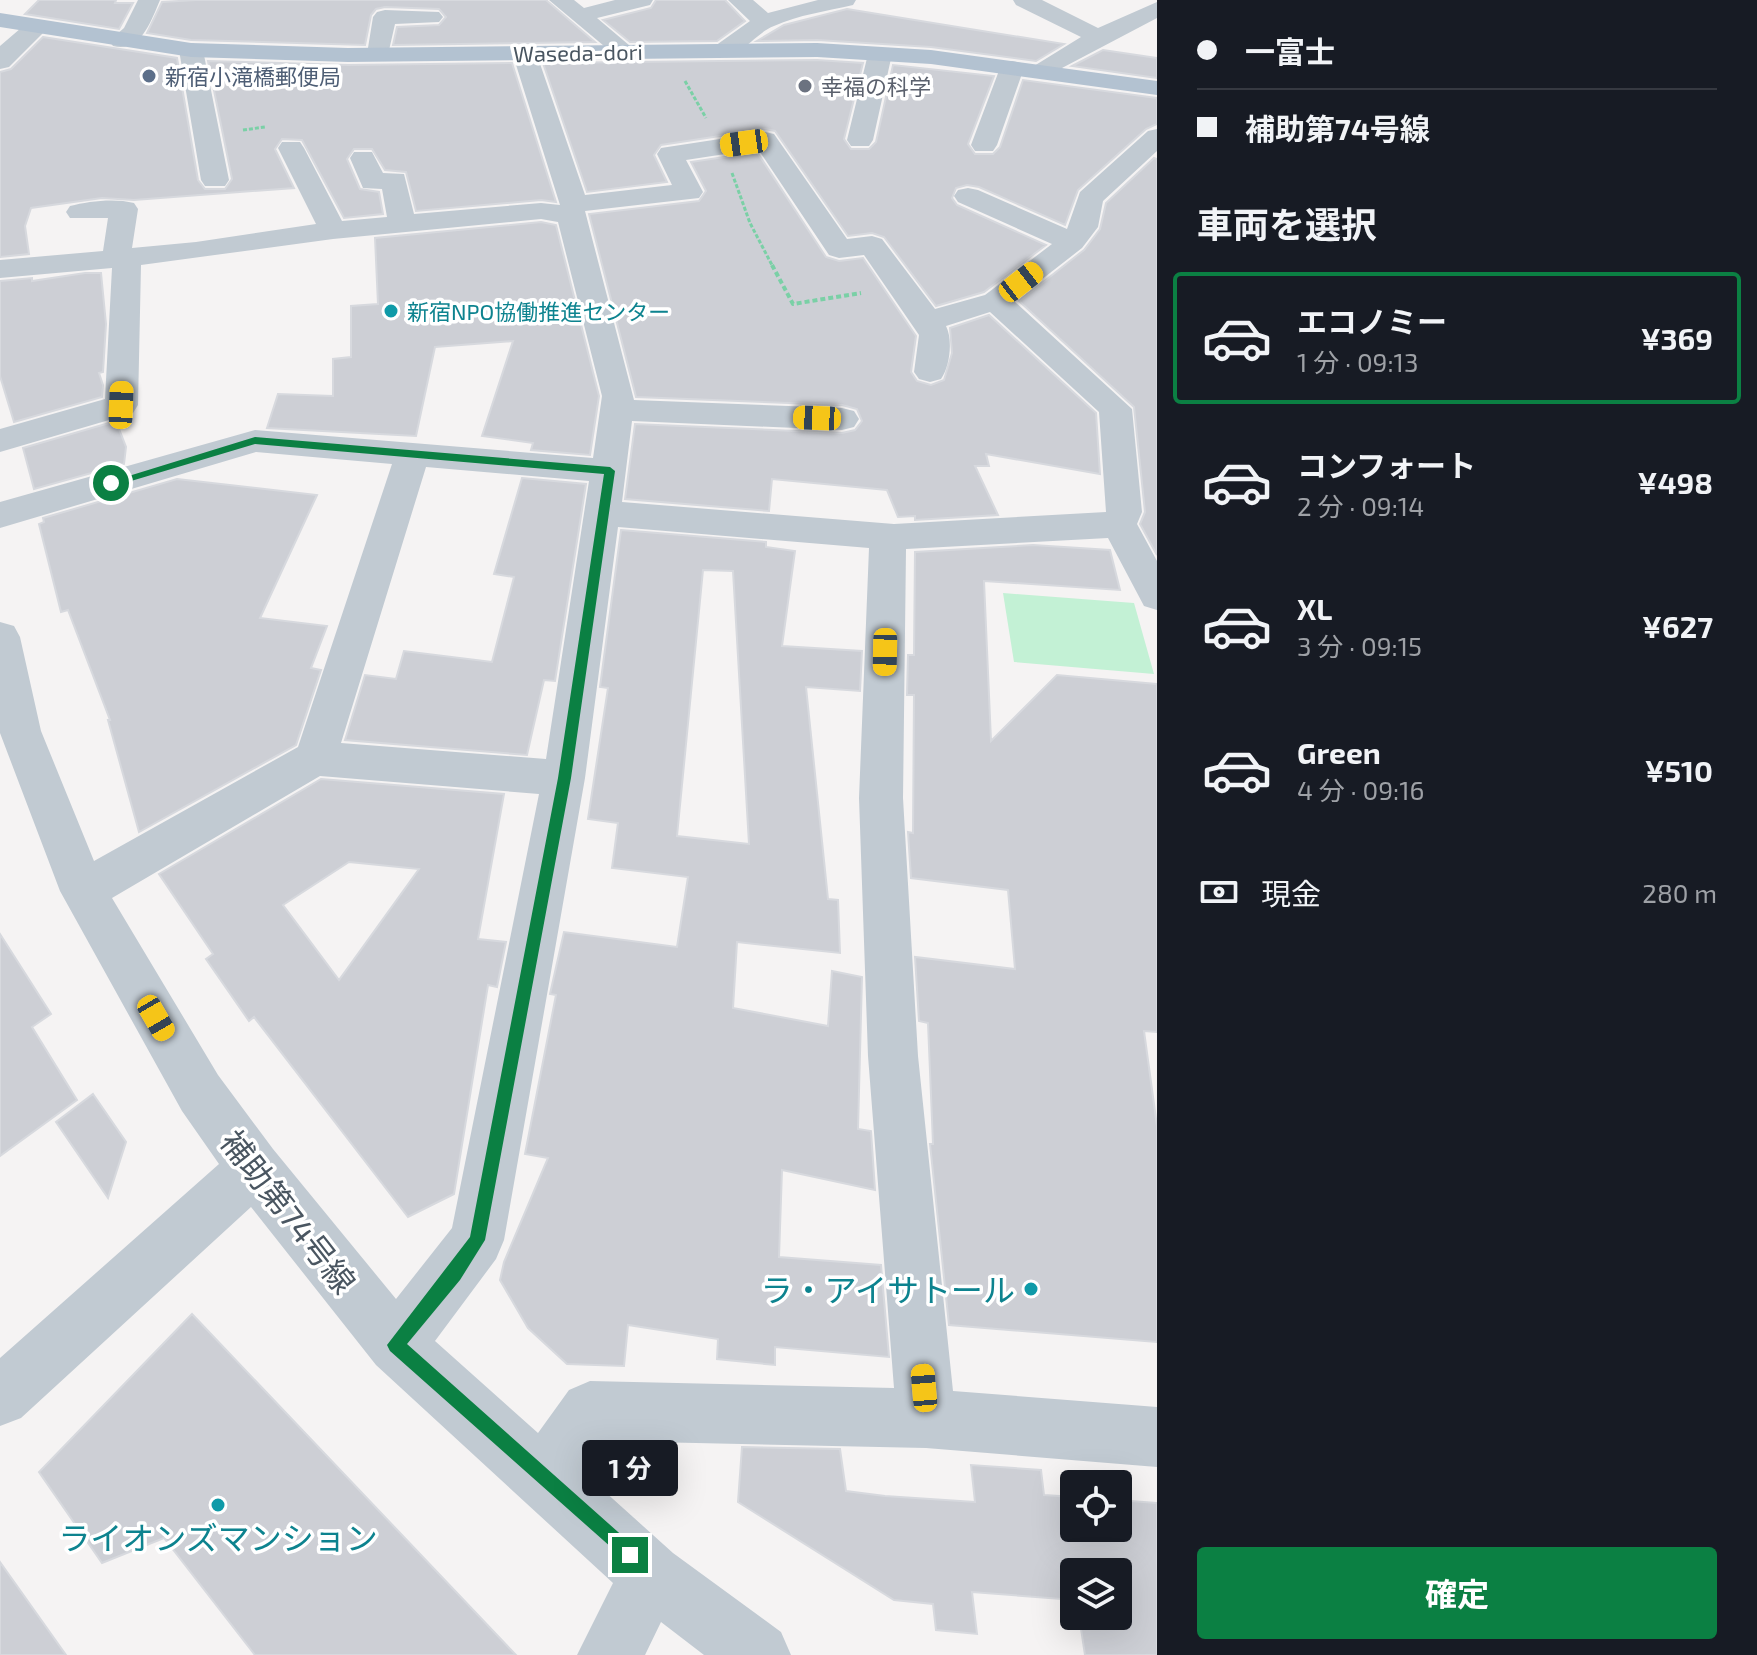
<!DOCTYPE html>
<html lang="ja">
<meta charset="utf-8">
<style>
body{margin:0;font-family:"Exo 2","Noto Sans JP",sans-serif;background:#20242c;color:#f1f3f6;height:100vh;display:flex;flex-direction:column;font-size:30px;white-space:nowrap}
*{box-sizing:border-box;margin:0}
p{font-size:26px;color:#9ea1a6}
.icon{flex:none;width:44px;height:44px;fill:none;stroke:currentColor;stroke-width:2;stroke-linecap:round;stroke-linejoin:round}
.map{position:relative;flex:1;overflow:hidden}
.panel{display:flex;flex-direction:column;background:#171b24;width:600px}
.panel>*{flex:none}
.banner{display:grid;align-content:center;height:176px;padding:0 40px;background:#171b24}
.controls{position:absolute;left:1060px;top:1470px;display:grid;gap:16px}
.controls a{display:grid;place-items:center;width:72px;height:72px;border-radius:8px;background:#171b24;box-shadow:0 8px 32px #0002;font-size:40px}
.end{position:absolute;width:36px;height:36px;margin:-18px;border:10px solid #0b8043;background:#fff;box-shadow:0 0 0 4px #fff}
.from{border-radius:50%}
.bubble{position:absolute;height:56px;border-radius:8px;background:#171b24;box-shadow:0 8px 32px #0002;font-size:26px;font-weight:700;line-height:56px;text-align:center}
.car{position:absolute;width:24px;height:48px;margin:-24px -12px;border-radius:10px;box-shadow:0 0 6px 2px #0007;background:linear-gradient(#f5c518 24%,#345 0 40%,#f5c518 0 76%,#345 0 86%,#f5c518 0)}
.banner b{display:flex;align-items:center;gap:28px;height:76px;font-size:30px}
.banner b+b{border-top:2px solid #363941}
.banner i{width:20px;height:20px;background:#f1f3f6}
ul{padding:0;list-style:none}
li{display:flex;align-items:center;gap:24px;height:132px;margin:0 16px 12px;padding:0 24px;border:4px solid transparent;border-radius:8px}
li div{flex:1}
li b{display:block;font-size:30px}
li em{font-style:normal;font-weight:700}
li.selected{border-color:#0b8043}
li>.icon{width:72px;height:72px;stroke-width:1.5}
h2{padding:0 40px;font-size:36px;line-height:96px}
.pay{display:flex;align-items:center;gap:20px;height:88px;padding:0 40px;font-size:30px}
.pay p{margin-inline-start:auto}
.primary-button{display:flex;gap:16px;margin-top:auto;padding:16px 40px}
.primary-button a{flex:1;height:92px;border-radius:8px;background:#0b8043;color:#fff;font-size:32px;font-weight:700;line-height:92px;text-align:center}
main{display:flex;flex:1;min-height:0}
.map>svg:first-child{display:block}
</style>
<main>
<div class="map">
<svg width="1157" height="1655" viewBox="0 0 1157 1655">
<rect width="100%" height="100%" fill="#f5f3f3"/>
<path fill="#c3f1d5" d="M1003 593 1134 603 1154 674 1014 662Z"/>
<path fill="#cdcfd5" stroke="#d7d9de" stroke-width="2" fill-rule="evenodd" d="M39 0H116L115 3H133L119 29 25 14Z
M196 0H546L595 42 393 45 397 27 439 25 446 17 439 9 385 7 376 9 371 15 365 45 191 40 147 33 162 2Z
M656 0H725L745 21 717 41 630 42 603 20 651 8Z
M847 9 970 29 1064 44 1036 61 931 47 817 40 757 41 784 25Z
M43 37 177 58 198 180 205 189H225L232 179 208 61 348 65 512 63 556 202 541 200 416 211 406 172 385 170 372 149H354L347 159 360 189 379 192 383 214 344 218 302 140 282 139 275 149 294 188 134 200 102 198 31 208 25 226 29 254 0 257V72L11 69Z
M1103 50 1157 58V78L1072 66Z
M817 60 863 63 844 139 851 149H869L876 142 893 65 994 76 968 144 975 154H993L1000 147 1023 80 1157 98V124L1146 129 1078 190 1065 225 979 187 967 185 956 188 952 198 957 205 1046 245 984 292 936 306 884 237 872 233 848 236 775 131 765 129 661 145 654 155 667 182 587 192 543 63Z
M757 152 826 257 839 261 863 258 916 336 911 372 917 381 931 385 944 380 952 353 950 328 989 315 1096 413 1100 474 986 454 989 466H975L998 515 915 520V516L898 517 887 490 772 479 769 511 625 499 635 424 842 433 855 430 862 421 857 409 842 405 636 397 589 214 699 201 706 191 691 162Z
M1154 158 1157 159V555L1140 524 1145 512 1134 407 1019 301 1084 250 1100 229 1106 203Z
M541 222 556 225 599 396 590 455 531 450 533 443 482 436 513 341 435 347 416 436 267 428 278 394 333 396V359L351 357V306L378 304 375 238Z
M85 273H101L106 324 103 372 99 373 103 385 102 397 14 422 0 376V281L32 278V281Z
M116 421 126 447 124 464 34 489 23 448Z
M522 478 586 484 555 681 544 680 527 755 345 740 365 675 396 679 404 651 492 662 514 577 494 574Z
M177 479 317 495 260 618 327 626 311 668 321 670 296 745 139 832 108 720H110L68 610 61 612 39 524 44 522 43 518Z
M621 530 766 542V547L795 551 782 646 862 651 860 691 806 687 828 899 838 900 840 953 737 942 733 1008 828 1026 832 971 862 977 858 1129 871 1131 875 1190 782 1170 779 1257 881 1265 889 1357 775 1347V1365L717 1359 718 1339 628 1325 624 1366 567 1364 528 1328 500 1280 504 1262 548 1158 525 1154 556 995 550 994 564 932 677 947 688 877 612 868 618 823 588 819 608 688 600 687ZM703 570 733 571 749 844 677 836Z
M1033 545 1110 550 1120 590 984 581 991 741 1057 675 1157 684V1032L1144 1031 1157 1126V1342L949 1325 930 1144H933L928 1023 919 1021 915 957 1015 969 1008 890 911 878 908 832 913 833 914 695H907L908 655H914L915 552Z
M321 779 504 794 478 939 506 942 497 987 488 985 454 1194 408 1217 254 1017 249 1021 206 959 213 954 159 874ZM349 862 419 869 339 980 283 905Z
M0 934 51 1014 32 1027 77 1100 0 1156Z
M93 1094 126 1142 108 1198 56 1122Z
M192 1314 516 1655H255L164 1538 102 1563 39 1472Z
M742 1447 840 1449 846 1491 885 1496 975 1502 971 1465 1041 1470 1044 1495 1074 1497V1528H1118V1500L1157 1503V1655H1085L1079 1616H1118V1572H1074V1600L972 1592 977 1634 936 1630 933 1604 894 1600 738 1502Z
M0 1562 66 1655H0Z"/>
<g fill="none" stroke-linecap="round" stroke-linejoin="round">
<path stroke="#7ad0a6" stroke-width="3" stroke-dasharray="4 2" stroke-linecap="butt" d="M685 81 706 118
M243 130 265 127
M732 173 750 223 773 267"/>
<path stroke="#7ad0a6" stroke-width="4" stroke-dasharray="5 3" stroke-linecap="butt" d="M772 265 793 304 861 293"/>
<path fill="#c1cad2" fill-rule="evenodd" d="M138 0H160C151 21 141 53 113 46L109 41 124 28Z
M549 0H574L584 8 615 0H653L650 5 597 18 636 51 632 56H616Z
M728 0H753L768 13 818 0H856L853 5C827 11 798 15 774 26 753 34 739 62 715 56L711 51 715 46 750 21Z
M1013 0H1042L1098 28 1157 2V18L1043 78 1034 76 1031 71 1034 66 1081 37 1016 5Z
M385 10 439 12 443 17 439 22 395 24 387 59H371L367 54 373 17 377 12Z
M36 20 44 22 48 27 44 32 9 67 0 69V46L28 22Z
M191 43 199 45 203 50 229 180 225 186H205L201 180 179 50 183 45Z
M524 45 532 47 536 52 585 195 672 185 657 154 661 148 765 132 774 134 847 239 872 236 882 239 935 309 985 295 1052 244 958 202 954 196 958 190 968 188 978 190 1067 229 1080 192 1148 131 1157 129V151L1103 201 1098 227 1082 248 1014 301 1132 409 1142 512 1137 524 1157 561V610L1144 606 1108 538 906 549 903 798 918 1056 953 1391 1157 1407V1467L926 1448 605 1441 583 1472 673 1553 781 1632 791 1655H704L661 1622 645 1655H577L613 1583 376 1365 251 1207 21 1418 0 1426V1358L219 1164 182 1111 60 891 0 733V622L14 626 20 637 41 731 94 861 298 747 392 464 256 452 0 528V502L255 430 593 458 602 396 558 222 541 219 333 239 141 265 138 405 133 413 0 452V429L105 399 112 268 0 278V260L103 251 108 218H70L66 212 70 206C89 201 115 198 134 203L138 209 132 248 196 242 316 224 278 148 282 142H300L304 148 342 221 387 217 382 189 363 188 350 158 354 152H372L383 173 404 174 414 214 541 203 560 205 512 52 516 47ZM758 149 829 255 839 258 864 255 919 335 914 372 919 379 930 382 941 379C950 366 953 340 946 326L990 312 1099 412 1106 512 894 524 622 502 632 421 842 430 854 427 859 419 854 411 842 408 634 400 585 211 699 198 703 192 686 160ZM426 467 589 481 546 759 341 743ZM618 527 869 548 859 798 868 1056 894 1388 590 1381 569 1390 538 1433 435 1341 496 1259 504 1240 585 778ZM320 776 539 794 452 1228 396 1299 273 1149 218 1075 112 898Z
M880 47 888 49 892 54 873 140 869 146H851L847 140 868 54 872 49Z
M1012 61 1021 63 1024 68 997 145 993 151H975L971 145 1000 68 1003 63Z"/>
<path fill="#b3c2d1" fill-rule="evenodd" d="M0 13 191 43 348 48 817 43 931 50 1157 81V95L931 64 817 57 348 62 191 57 0 27Z"/>
</g>
<path fill="#0b8043" d="M255 437 610 467 615 471 571 778 485 1240 460 1280 407 1344 636 1548 639 1555 636 1562 630 1564 390 1351 387 1345 470 1237 558 778 604 474 255 444 111 487 106 483Z"/>
<circle fill="#5c6f8a" stroke="#fff" stroke-width="3" cx="149" cy="76" r="8"/>
<circle fill="#6b7280" stroke="#fff" stroke-width="3" cx="805" cy="86" r="8"/>
<g fill="#0f9aa8" stroke="#fff" stroke-width="3">
<circle cx="391" cy="311" r="8"/>
<circle cx="1031" cy="1289" r="8"/>
<circle cx="218" cy="1505" r="8"/>
</g>
<g text-anchor="middle" dominant-baseline="central" stroke-width="7" stroke-linejoin="round" paint-order="stroke">
<g font-size="22" fill="#4a5661" stroke="#fff">
<text transform="translate(578 52) rotate(-1)">Waseda-dori</text>
</g>
<g font-size="22" fill="#4e5e75" stroke="#fff" text-anchor="start">
<text x="165" y="76">新宿小滝橋郵便局</text>
</g>
<g font-size="22" fill="#5b616d" stroke="#fff" text-anchor="start">
<text x="821" y="86">幸福の科学</text>
</g>
<g font-size="22" fill="#0d838f" stroke="#fff" text-anchor="start">
<text x="407" y="311">新宿NPO協働推進センター</text>
</g>
<g font-size="32" fill="#4a5661" stroke="#fff">
<text transform="translate(289 1211) rotate(52)">補助第74号線</text>
</g>
<g font-size="32" fill="#0d838f" stroke="#fff" text-anchor="end">
<text x="1015" y="1289">ラ・アイサトール</text>
<text x="218" y="1537" text-anchor="middle">ライオンズマンション</text>
</g>
</g>
</svg>
<div class="controls">
<a><svg class="icon" aria-label="locate" viewBox="0 0 24 24"><circle cx="12" cy="12" r="6"/><path d="M12 2v4M12 18v4M2 12h4M18 12h4"/></svg></a>
<a><svg class="icon" aria-label="layers" viewBox="0 0 24 24"><path d="M12 4l9 5-9 5-9-5zM3 14l9 5 9-5"/></svg></a>
</div>
<i class="end from" style="left:111px;top:483px"></i>
<i class="end" style="left:630px;top:1555px"></i>
<div class="bubble" style="left:582px;top:1440px;width:96px">1 分</div>
<i class="car" style="left:744px;top:143px;rotate:262deg"></i>
<i class="car" style="left:1021px;top:282px;rotate:52deg"></i>
<i class="car" style="left:121px;top:405px;rotate:2deg"></i>
<i class="car" style="left:817px;top:418px;rotate:272deg"></i>
<i class="car" style="left:885px;top:652px;rotate:181deg"></i>
<i class="car" style="left:156px;top:1018px;rotate:150deg"></i>
<i class="car" style="left:924px;top:1388px;rotate:355deg"></i>
</div>
<section class="panel">
<div class="banner">
<b><i class="from"></i>一富士</b>
<b><i></i>補助第74号線</b>
</div>
<h2>車両を選択</h2>
<ul>
<li class="selected"><svg class="icon" aria-label="car" viewBox="0 0 24 24"><path d="M5 17H2v-5l4-1 3-4h7l3 4 3 1v5h-3M9 17h6M6 11h13"/><circle cx="7" cy="17" r="2"/><circle cx="17" cy="17" r="2"/></svg><div><b>エコノミー</b><p>1 分 · 09:13</p></div><em>¥369</em></li>
<li><svg class="icon" aria-label="car" viewBox="0 0 24 24"><path d="M5 17H2v-5l4-1 3-4h7l3 4 3 1v5h-3M9 17h6M6 11h13"/><circle cx="7" cy="17" r="2"/><circle cx="17" cy="17" r="2"/></svg><div><b>コンフォート</b><p>2 分 · 09:14</p></div><em>¥498</em></li>
<li><svg class="icon" aria-label="car" viewBox="0 0 24 24"><path d="M5 17H2v-5l4-1 3-4h7l3 4 3 1v5h-3M9 17h6M6 11h13"/><circle cx="7" cy="17" r="2"/><circle cx="17" cy="17" r="2"/></svg><div><b>XL</b><p>3 分 · 09:15</p></div><em>¥627</em></li>
<li><svg class="icon" aria-label="car" viewBox="0 0 24 24"><path d="M5 17H2v-5l4-1 3-4h7l3 4 3 1v5h-3M9 17h6M6 11h13"/><circle cx="7" cy="17" r="2"/><circle cx="17" cy="17" r="2"/></svg><div><b>Green</b><p>4 分 · 09:16</p></div><em>¥510</em></li>
</ul>
<div class="pay"><svg class="icon" aria-label="cash" viewBox="0 0 24 24"><path d="M3 7h18v10H3z"/><circle cx="12" cy="12" r="2"/></svg>現金<p>280 m</p></div>
<div class="primary-button"><a>確定</a></div>
</section>
</main>
